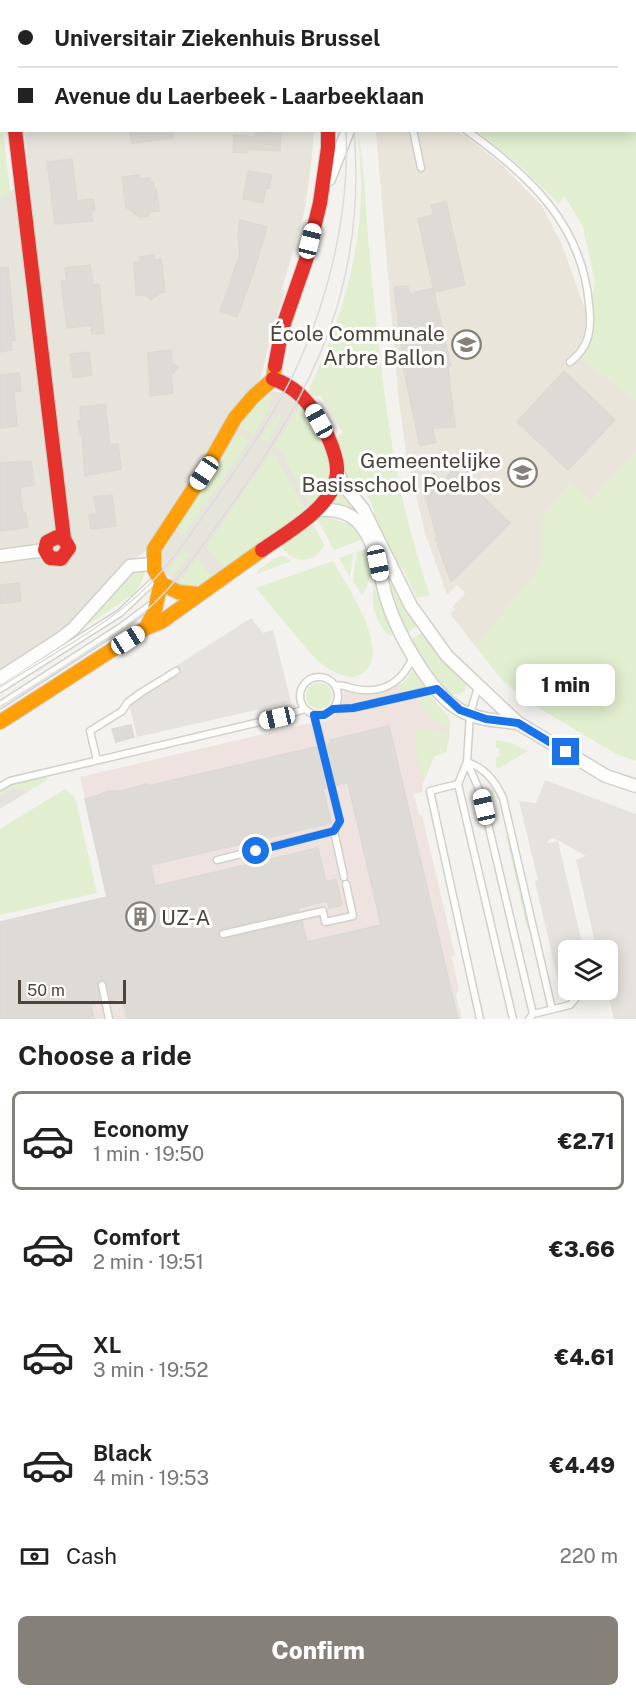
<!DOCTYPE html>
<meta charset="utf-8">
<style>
body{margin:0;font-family:"Public Sans",sans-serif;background:#f6f6f6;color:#222;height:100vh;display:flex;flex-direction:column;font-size:22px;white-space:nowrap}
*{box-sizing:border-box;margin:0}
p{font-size:20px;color:#767676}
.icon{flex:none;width:33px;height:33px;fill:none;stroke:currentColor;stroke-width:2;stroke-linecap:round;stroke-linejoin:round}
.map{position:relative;height:1019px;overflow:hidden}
.details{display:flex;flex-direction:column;background:#fff;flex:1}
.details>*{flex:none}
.banner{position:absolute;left:0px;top:0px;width:636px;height:132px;box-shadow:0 3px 15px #0003;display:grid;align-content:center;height:132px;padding:0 18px;background:#fff}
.tools{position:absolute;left:558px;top:940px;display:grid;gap:12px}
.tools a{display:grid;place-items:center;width:60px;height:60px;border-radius:9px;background:#fff;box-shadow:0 3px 15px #0003;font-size:30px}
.scale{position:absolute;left:18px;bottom:15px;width:108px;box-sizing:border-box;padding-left:6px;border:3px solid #4b4439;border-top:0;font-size:16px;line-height:21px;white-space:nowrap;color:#4b4439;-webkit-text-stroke:4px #fff;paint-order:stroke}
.end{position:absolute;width:27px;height:27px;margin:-14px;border:8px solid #1a73e8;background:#fff;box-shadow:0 0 0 3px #fff}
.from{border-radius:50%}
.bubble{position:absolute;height:42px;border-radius:9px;background:#fff;box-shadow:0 3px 15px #0003;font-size:20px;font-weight:800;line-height:42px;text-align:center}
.car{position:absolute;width:18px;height:36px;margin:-18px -9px;border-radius:8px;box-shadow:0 0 4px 2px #0007;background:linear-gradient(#fff 24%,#345 0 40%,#fff 0 76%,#345 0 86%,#fff 0)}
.banner b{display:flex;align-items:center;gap:21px;height:57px;font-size:22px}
.banner b+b{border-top:2px solid #e0e0e0}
.banner i{width:15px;height:15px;background:#222}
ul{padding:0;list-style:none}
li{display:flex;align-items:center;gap:18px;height:99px;margin:0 12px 9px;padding:0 6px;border:3px solid transparent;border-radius:9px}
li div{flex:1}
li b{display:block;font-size:22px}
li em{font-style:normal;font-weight:800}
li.active{border-color:#868178}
li>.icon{width:54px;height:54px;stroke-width:1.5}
h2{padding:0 18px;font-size:27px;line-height:72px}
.pay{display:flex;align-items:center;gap:15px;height:66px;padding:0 18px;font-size:22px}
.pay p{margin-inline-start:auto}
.cta{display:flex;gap:12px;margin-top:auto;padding:12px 18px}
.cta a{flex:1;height:69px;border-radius:9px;background:#868178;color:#fff;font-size:24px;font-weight:800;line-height:69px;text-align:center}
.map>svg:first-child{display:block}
</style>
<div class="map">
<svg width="636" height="1019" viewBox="0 0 636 1019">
<rect width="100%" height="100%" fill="#f4f2ee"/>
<path fill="#e7e4dc" d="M8 0H303L304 1 8 2Z
M24 131H314L311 166 304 213 282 289 285 291 271 336 261 377 146 551 130 561 64 631 0 674V197L30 180Z
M271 391 284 393 302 402 317 500 205 584 177 585 159 567 157 562 237 425Z"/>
<path fill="#f3ebdf" d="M364 0H505V1L364 2Z"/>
<path fill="#eae5da" d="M376 131H455L467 137 502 165 542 206 562 245 586 312 584 338 574 350 590 365 636 400V452L591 501 570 484 541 520 542 565 476 647 450 614 455 609 452 607 465 593 457 585 447 595 425 533 406 453 398 393Z"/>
<path fill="#eee3df" d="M414 669 427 685 429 694 449 718 450 727 446 752 434 756 422 786 423 792 414 794 419 815H422L455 955 452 957 459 990 456 995 462 1019H0V922L115 895 104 884 80 777 306 724 322 722 330 719 338 712 344 691 371 695 386 690 403 683Z"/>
<path fill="#e1eecf" d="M505 0H636V400L590 365 574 350 584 338 595 282 583 227 564 195 559 204 518 164 477 131 634 130V2Z
M0 106 10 191 0 197Z
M358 131C365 171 366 216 370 258 381 373 391 485 430 595L417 598 402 568 392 557 374 519V511L369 498 360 486 350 479 347 480 345 476 334 439 343 433 320 395 317 397 307 393C339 326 362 256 361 181 360 164 359 147 358 131Z
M271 391 269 408 253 435 237 425Z
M302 403C314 427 336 454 326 482 323 491 316 499 311 506L285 460V451L274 448Z
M279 414H281L282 416 267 443 260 439Z
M233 431 249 441 184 535 173 527Z
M636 452V761L616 754 532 704 503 681 476 647 541 565V520L570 484 591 501Z
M270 454 277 456 279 463 306 510 226 569 206 547Z
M339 489 359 513 358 514 332 504Z
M328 517 354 526 363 539 334 550 317 518Z
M311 520 324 545C320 557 304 564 292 557 287 553 282 548 277 544Z
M367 548 375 568C369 576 367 590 362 595L353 581 357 552Z
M183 550 190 554 173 574 169 575V570Z
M353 553 350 577 339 558Z
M279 556H285L291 561 257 574 258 570Z
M197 558 207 571 214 577 195 586 177 585Z
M333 561C345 583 396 656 360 675 349 681 330 671 322 664 313 658 307 648 300 641 285 623 271 606 256 588Z
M140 568 145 573 139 587 132 595 61 643 132 569Z
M385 569 418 625 407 634 394 607Z
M376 580 397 636 388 635C375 622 368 597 376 580Z
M422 632 464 680C469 692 461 696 450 694L427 668 410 641Z
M414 669 427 685 400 693 398 686 403 683Z
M306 696a13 13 0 1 1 26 0a13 13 0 1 1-26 0Z
M429 694 449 718 450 727C433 724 423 713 419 696Z
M422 728 450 734 446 752 434 756 424 782 414 737 416 731Z
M496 740 512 743 528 751 498 769 496 767V757L500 756 499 748H496Z
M46 776 48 780 29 791 14 788 0 796V791L11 785Z
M65 789 75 797 97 893 0 915V829Z
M505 818 530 928 527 929 506 836 508 835 503 819Z"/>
<path fill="#e6e3df" d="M251 618 263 633 273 630 291 702 137 737 130 708 131 704 126 698Z
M545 780 636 814V1019H614L607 990 608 951H597L576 860 586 856 554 838 549 840 547 843 558 841 584 951H568L570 990H568L565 980 558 981 535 881 538 880 519 801 536 803Z
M14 788 29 791 0 809V796Z"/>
<path fill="#dedbd6" stroke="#dcd9d4" stroke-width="1.5" d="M129 130H172V138L132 143Z
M256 131 281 134 280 151 248 149 247 153 233 152 234 135 255 137Z
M72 159 77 201 93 199 95 210 91 211 93 221 55 224 47 162Z
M248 171 272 175 269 188 266 187 263 203 243 199Z
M139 175 140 179 150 178V182H153L154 189H156L159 211 149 212V216L139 217 126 207 122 177Z
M446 202 465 285 434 292 418 219 434 215 431 205Z
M240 220 267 227 254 271 237 317 220 311 240 254 238 235Z
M154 255 155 260 161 259 165 292 160 293 151 300 145 295H136L134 263 140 262 139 257Z
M90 265 93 285 99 284 104 333 92 334 91 325 67 328 61 281H67L65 268Z
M8 267 15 340H11L12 350 0 352V268Z
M408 286 409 294 433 288 451 366H448L455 427 432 428 436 442 420 446 404 371 394 287Z
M171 350 172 363 178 367 171 376 173 393 150 396 148 353Z
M89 352 92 375 73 378 70 354Z
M564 371 615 420 568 470 517 422Z
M19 373 21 391 14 392 17 426 0 428V375Z
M105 404 110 445 118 444 121 469 85 476 82 434H80L78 421 81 420 80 407Z
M31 461 34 485 20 487 23 513H26L28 527 0 531V463Z
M454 469 510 523 451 582 435 538 437 537 422 484 434 473 442 482Z
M112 495 116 526 91 529 89 515 97 514 94 497Z
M19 583 21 601 0 604V585Z
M131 725 134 737 116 742 112 729Z
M389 726 458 1019H127L122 998 111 1001 107 983 102 980 98 982 97 985 100 1003 91 1005 94 1019H0V922L107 897 85 799 100 795 107 791H121L147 784 148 786 316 747 326 788H323L331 823 151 865 155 886 318 848 326 882 336 879 342 905 329 908 327 901 298 908 299 911 221 929 218 932 219 937 224 939 302 921 307 942 381 925 348 783 337 785 327 744 331 743 330 740Z"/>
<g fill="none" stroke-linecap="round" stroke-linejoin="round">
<defs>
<path id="lane" d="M431 2 445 0
M413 130 421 168
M466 130C529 175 582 224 589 304 592 328 590 347 570 362
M300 696a19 19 0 1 1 38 0a19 19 0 1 1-38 0Z
M335 685C346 685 353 690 364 690 388 692 404 678 413 657
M478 687 470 714 467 762 458 784 513 1019
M0 689 120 613 157 578
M0 705 121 627 149 606
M333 709 353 708 435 689
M97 760 90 731 122 711 128 702 142 692 176 671
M467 762C485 768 495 781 503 798L552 1009
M467 762 481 794 533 1014 529 1019
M458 784 430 791 480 1019
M0 787 10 781 277 718 305 709
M334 831 344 877
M217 860 334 831 340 821 314 715
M223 934 323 911 325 922 353 916 346 884
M102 985 109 1019
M533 1014 570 1005 576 998 574 990"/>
<path id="street" d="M349 0V2
M0 5 2 17
M329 179 348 130
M337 469 342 483 363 509 411 606 447 656 518 723 606 776 636 786
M318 510C331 509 347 511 357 521 376 540 379 572 386 597 396 631 429 692 460 710 478 720 498 721 518 723
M0 556 45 550
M0 678 60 639 73 629 130 566 151 564"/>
<path id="slow" d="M198 594 178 592 162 584 154 569V549L204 473 235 418 253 397 273 379 275 366
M146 628 155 610 161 582
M0 722 146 628 161 622 262 550"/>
<path id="jam" d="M317 0V2
M15 130 64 539 69 548 61 559 50 558 45 550 47 542 57 537 64 539
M275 366 282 329 306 260 320 203 328 148V130
M262 550C287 532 339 505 337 468 336 453 329 438 322 425 311 404 296 386 273 379"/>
</defs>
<use href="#lane" stroke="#d2d0cb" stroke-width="9"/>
<use href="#street" stroke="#d2d0cb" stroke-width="15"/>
<use href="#slow" stroke="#d3cfc5" stroke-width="16"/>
<use href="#jam" stroke="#d3cfc5" stroke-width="16"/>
<use href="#lane" stroke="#fdfdfc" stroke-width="6"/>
<use href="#street" stroke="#fdfdfc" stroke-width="12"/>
<use href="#slow" stroke="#ff9f0a" stroke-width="14"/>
<use href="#jam" stroke="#e5322d" stroke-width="14"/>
<path stroke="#dbdbda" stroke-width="1.5" d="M334 0 335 2
M0 687C44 659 98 631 137 596 167 570 191 534 214 501 242 461 270 421 292 377 328 303 350 214 346 130
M0 707C31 687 62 668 92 648 111 636 131 624 148 609 180 580 203 544 228 510 315 388 367 285 354 130"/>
</g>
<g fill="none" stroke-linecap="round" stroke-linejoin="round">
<path stroke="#1a73e8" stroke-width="8" d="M256 851 334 831 340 821 314 715H324L333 709 353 708 437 689 460 710 486 719 518 723 566 752"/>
</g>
<defs>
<symbol id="school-ring" viewBox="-11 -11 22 22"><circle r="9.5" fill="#fff" stroke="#868178" stroke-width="1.5"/><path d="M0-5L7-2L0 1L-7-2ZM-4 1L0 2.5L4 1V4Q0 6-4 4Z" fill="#868178"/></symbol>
<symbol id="building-ring" viewBox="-11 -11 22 22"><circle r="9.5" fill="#fff" stroke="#868178" stroke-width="1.5"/><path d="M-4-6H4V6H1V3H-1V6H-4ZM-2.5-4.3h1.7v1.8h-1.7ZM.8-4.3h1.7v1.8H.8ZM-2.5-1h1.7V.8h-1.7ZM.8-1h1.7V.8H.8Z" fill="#868178"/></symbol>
</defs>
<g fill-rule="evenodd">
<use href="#school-ring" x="450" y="328" width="33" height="33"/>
<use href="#school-ring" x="506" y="456" width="33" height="33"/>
<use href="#building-ring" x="124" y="900" width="33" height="33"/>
</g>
<g text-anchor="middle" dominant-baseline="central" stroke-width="6" stroke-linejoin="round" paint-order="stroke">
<g font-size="21" fill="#4b4439" stroke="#fff" text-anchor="end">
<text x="445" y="333">École Communale<tspan x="445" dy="24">Arbre Ballon</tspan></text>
<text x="501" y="460">Gemeentelijke<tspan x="501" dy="24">Basisschool Poelbos</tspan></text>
<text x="161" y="917" text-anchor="start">UZ-A</text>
</g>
</g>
</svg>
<div class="tools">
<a><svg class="icon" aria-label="layers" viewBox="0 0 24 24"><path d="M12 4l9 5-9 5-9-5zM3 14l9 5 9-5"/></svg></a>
</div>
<div class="scale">50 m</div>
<i class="end from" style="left:256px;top:851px"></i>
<i class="end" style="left:566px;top:752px"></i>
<div class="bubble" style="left:516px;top:664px;width:99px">1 min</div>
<i class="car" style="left:310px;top:241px;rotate:14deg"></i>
<i class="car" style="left:319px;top:421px;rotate:331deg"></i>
<i class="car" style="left:204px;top:473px;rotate:214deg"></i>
<i class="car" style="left:378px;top:563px;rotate:168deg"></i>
<i class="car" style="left:128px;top:640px;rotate:58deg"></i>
<i class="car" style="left:277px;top:718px;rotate:257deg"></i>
<i class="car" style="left:484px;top:807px;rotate:347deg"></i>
<div class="banner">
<b><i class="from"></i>Universitair Ziekenhuis Brussel</b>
<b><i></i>Avenue du Laerbeek - Laarbeeklaan</b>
</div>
</div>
<section class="details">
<h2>Choose a ride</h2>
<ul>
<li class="active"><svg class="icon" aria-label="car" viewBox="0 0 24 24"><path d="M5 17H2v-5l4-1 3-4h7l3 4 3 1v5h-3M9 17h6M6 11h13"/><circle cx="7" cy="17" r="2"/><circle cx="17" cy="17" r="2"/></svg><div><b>Economy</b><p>1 min · 19:50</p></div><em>€2.71</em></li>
<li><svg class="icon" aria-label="car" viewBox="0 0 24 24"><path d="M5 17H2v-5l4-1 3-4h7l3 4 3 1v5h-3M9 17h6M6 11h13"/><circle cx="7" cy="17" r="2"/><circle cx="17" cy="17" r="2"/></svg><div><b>Comfort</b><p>2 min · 19:51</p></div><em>€3.66</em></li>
<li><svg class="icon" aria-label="car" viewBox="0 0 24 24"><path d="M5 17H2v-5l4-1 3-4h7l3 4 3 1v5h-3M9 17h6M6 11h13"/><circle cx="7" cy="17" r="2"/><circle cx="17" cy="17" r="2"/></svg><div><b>XL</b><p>3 min · 19:52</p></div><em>€4.61</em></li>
<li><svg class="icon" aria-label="car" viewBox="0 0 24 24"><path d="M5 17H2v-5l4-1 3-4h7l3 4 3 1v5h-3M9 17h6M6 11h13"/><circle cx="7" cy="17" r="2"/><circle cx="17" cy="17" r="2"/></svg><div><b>Black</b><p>4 min · 19:53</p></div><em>€4.49</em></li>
</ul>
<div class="pay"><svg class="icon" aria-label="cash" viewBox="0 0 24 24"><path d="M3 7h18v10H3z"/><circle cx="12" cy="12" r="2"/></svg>Cash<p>220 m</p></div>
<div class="cta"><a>Confirm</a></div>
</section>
